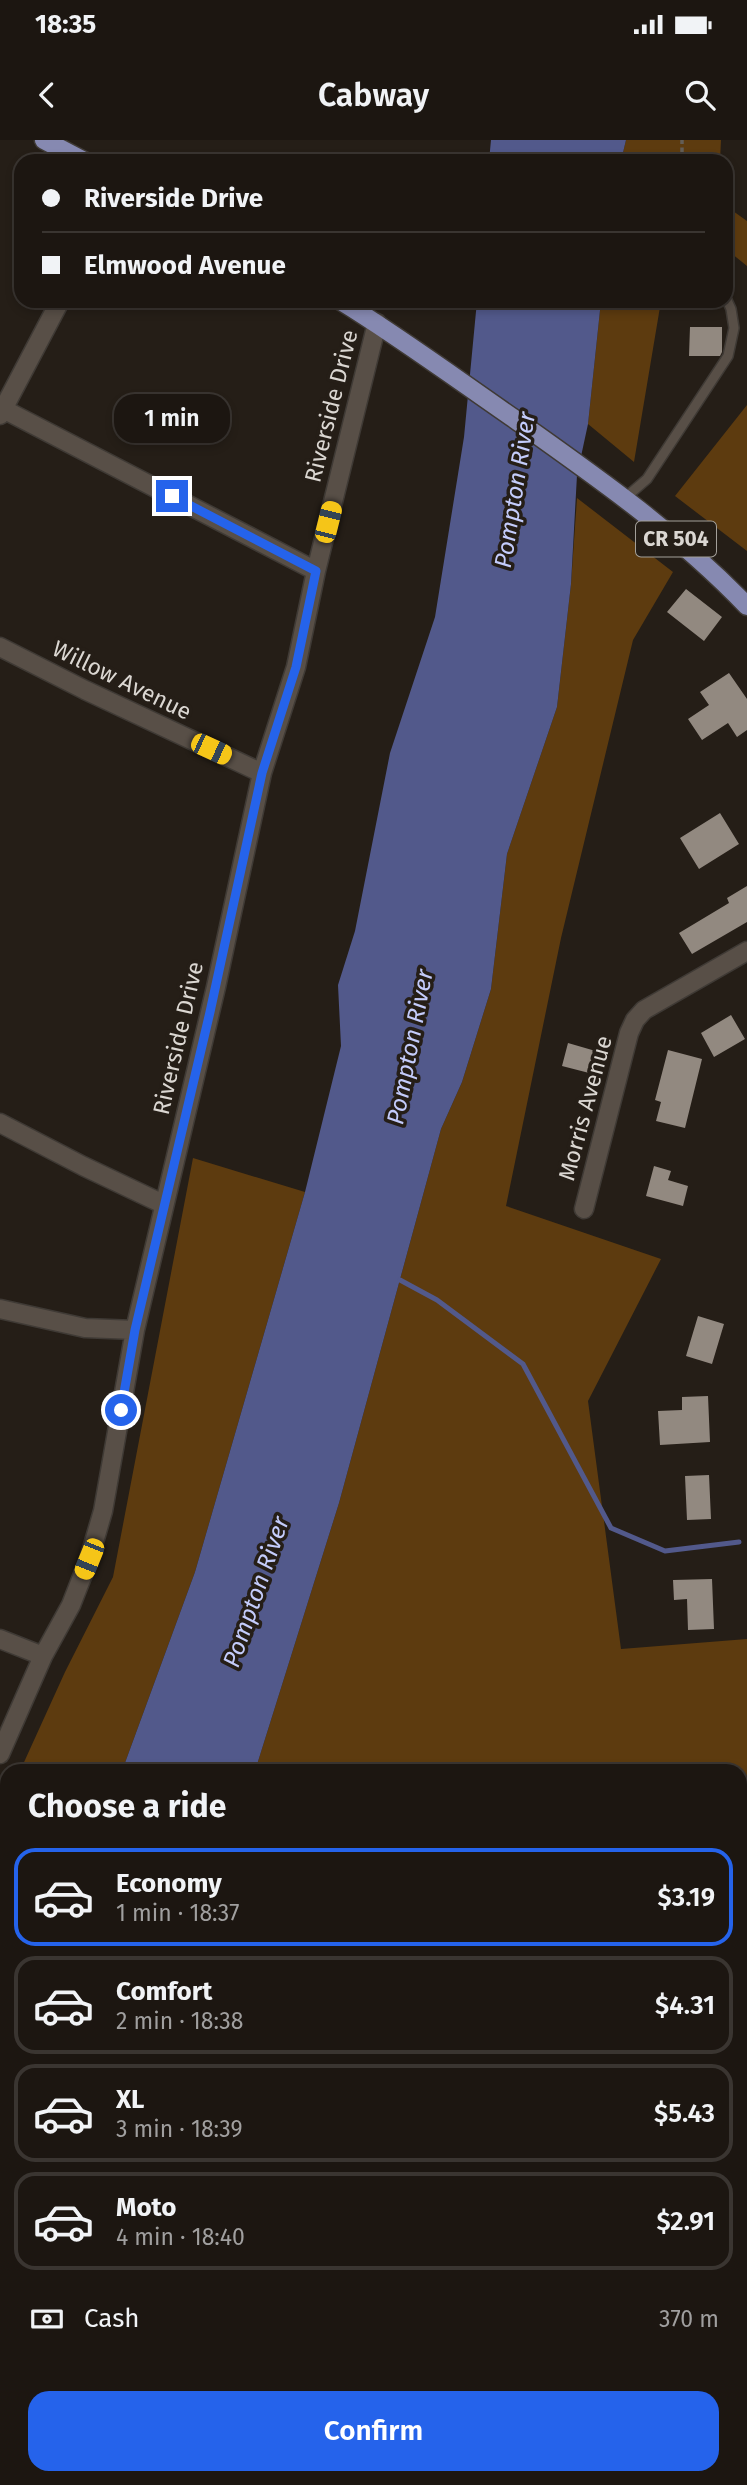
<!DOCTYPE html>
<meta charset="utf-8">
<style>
body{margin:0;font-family:"Fira Sans",sans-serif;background:#29231f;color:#f1f3f6;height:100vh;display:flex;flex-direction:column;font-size:26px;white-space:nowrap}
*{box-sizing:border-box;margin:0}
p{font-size:23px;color:#a09f9f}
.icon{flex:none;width:38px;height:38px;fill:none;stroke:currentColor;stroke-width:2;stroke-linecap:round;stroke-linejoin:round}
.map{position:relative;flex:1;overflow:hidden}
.details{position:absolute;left:0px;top:1624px;width:747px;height:721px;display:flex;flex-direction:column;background:#1c1611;border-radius:21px 21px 0 0;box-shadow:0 4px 10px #0003,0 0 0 2px #3a3531}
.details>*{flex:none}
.hud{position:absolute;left:14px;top:14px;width:719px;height:154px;border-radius:21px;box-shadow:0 4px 10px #0003,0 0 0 2px #3a3531;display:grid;align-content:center;height:154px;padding:0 28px;background:#1c1611}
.end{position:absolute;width:32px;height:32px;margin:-16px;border:9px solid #2563eb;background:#fff;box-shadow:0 0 0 4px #fff}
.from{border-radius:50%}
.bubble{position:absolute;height:49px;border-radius:21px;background:#1c1611;box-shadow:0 4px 10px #0003,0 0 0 2px #3a3531;font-size:23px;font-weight:600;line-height:49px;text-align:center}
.car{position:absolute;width:21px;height:42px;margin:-21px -10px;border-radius:9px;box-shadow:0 0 5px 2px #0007;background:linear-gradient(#f5c518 24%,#345 0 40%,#f5c518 0 76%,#345 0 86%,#f5c518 0)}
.hud b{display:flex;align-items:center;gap:24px;height:66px;font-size:26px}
.hud b+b{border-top:2px solid #3a3531}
.hud i{width:18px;height:18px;background:#f1f3f6}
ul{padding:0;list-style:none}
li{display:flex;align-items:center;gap:21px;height:98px;margin:0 14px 10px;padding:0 14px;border:4px solid #3a3531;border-radius:21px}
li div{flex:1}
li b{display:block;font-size:26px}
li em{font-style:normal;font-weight:600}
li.current{border-color:#2563eb}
li>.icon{width:63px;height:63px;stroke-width:1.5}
h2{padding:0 28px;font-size:32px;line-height:84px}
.pay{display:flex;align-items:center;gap:18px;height:77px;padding:0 28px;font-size:26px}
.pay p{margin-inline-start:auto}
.cta{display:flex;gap:14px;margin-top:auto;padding:14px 28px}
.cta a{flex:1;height:80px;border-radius:21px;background:#2563eb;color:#fff;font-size:28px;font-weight:600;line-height:80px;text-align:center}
.status{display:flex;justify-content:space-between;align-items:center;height:49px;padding:0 35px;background:#1c1611;direction:ltr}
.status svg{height:19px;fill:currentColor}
header{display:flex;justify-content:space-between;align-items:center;height:91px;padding:0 28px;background:#1c1611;font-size:32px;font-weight:600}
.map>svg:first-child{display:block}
</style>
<div class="status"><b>18:35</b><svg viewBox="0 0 49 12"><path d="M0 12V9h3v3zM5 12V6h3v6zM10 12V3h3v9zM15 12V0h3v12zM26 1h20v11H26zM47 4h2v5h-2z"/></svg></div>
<header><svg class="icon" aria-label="back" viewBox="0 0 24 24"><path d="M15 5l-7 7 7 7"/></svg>Cabway<svg class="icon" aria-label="search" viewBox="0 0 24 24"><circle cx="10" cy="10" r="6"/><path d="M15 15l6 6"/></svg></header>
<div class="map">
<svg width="747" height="2345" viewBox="0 0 747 2345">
<rect width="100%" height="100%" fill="#251e17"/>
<path fill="#5d3b0f" d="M626 0H721L720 21H621Z
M726 66 747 81V126L726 109Z
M601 161H661L634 322 588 284Z
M747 265V411L675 356Z
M577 358 673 432 633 500 561 798 506 1066 661 1119 588 1261 621 1509 747 1499V2095L740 2096V1631H255L339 1363 441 989 462 942 491 849 507 714 557 567 571 444Z
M193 1018 305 1052 195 1432 122 1631H20L65 1532 113 1437Z
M7 1658V1932L0 1947V1673Z
M7 2273V2338H163L164 2345H0V2291Z"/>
<path fill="#52598b" d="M491 0H626L621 21H489Z
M477 161H601L588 284 577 335 571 444 557 567 507 714 491 849 462 942 441 989 339 1363 255 1631H122L195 1432 305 1052 341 906 338 845 355 791 390 613 435 477 464 297Z
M7 1932V2273L0 2291V1947Z"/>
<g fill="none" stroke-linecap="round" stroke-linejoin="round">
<path stroke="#52598b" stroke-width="5" d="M400 1140 437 1160 523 1224 611 1388 665 1411 739 1402"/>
</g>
<path fill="#928980" d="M690 187H722V212L720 216H689Z
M686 449 722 477 704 501 667 472Z
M729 533 747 559V590L737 597 728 583 702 600 688 579 709 565 700 552Z
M720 673 739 704 699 729 680 698Z
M747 746V782L692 814 679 793 729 763 727 758Z
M731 875 745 899 714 917 701 893Z
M568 903 599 912 593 934 562 926Z
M668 910 702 919 685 988 656 981 661 962 655 960Z
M654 1026 671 1031 668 1040 688 1046 683 1066 646 1056Z
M698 1176 724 1184 712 1224 686 1216Z
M708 1256 710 1302 660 1305 658 1271 682 1270V1257Z
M709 1335 711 1379 687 1380 685 1336Z
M712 1439 714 1489 688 1490 687 1459 674 1460 673 1440Z"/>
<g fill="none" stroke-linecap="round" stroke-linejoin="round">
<defs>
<path id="lane" d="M625 358 647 339 728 216 734 188 731 169 726 158"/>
<path id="street" d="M3 269 316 431
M0 275 60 161
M0 507 85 550 262 633
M0 983 83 1026 163 1064
M584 1069 629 893 635 880 644 870 747 811
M0 1169 85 1188 135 1190
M0 1499 43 1516
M0 1614 43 1516 71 1465 89 1419 103 1371 135 1190 216 847 262 633 296 527 316 431 377 183"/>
<path id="primary" d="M44 0 84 21
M341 161C401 198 458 240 516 280 598 338 678 394 747 466"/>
</defs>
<use href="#lane" stroke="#3f3a35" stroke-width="12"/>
<use href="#street" stroke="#3f3a35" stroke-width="21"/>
<use href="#primary" stroke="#3f3a35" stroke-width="21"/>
<path stroke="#635d56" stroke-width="3.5" stroke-dasharray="5 3.5" stroke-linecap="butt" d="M682 21V0"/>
<use href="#lane" stroke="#584f47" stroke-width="9"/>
<use href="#street" stroke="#584f47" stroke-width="18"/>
<use href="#primary" stroke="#8689b1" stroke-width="18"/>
</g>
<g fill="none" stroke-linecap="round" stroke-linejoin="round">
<path stroke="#2563eb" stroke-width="9" d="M121 1270 135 1190 210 872 262 633 296 527 316 431 172 356"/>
</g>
<g text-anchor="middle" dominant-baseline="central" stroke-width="7" stroke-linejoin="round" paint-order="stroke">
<rect fill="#251e17" stroke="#a4a09a" stroke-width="2" x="636" y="381.5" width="80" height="35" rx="5"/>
<g font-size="21" font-weight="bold" fill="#dbd7d2">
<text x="676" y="399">CR 504</text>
</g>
<g font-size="23" fill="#dbd7d2" stroke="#251e17">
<text transform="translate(331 266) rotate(-76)">Riverside Drive</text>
<text transform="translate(122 540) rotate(26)">Willow Avenue</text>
<text transform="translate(178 898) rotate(-77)">Riverside Drive</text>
<text transform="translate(585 968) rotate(-75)">Morris Avenue</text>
</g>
<g font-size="24" font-style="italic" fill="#c4ccfb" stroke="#251e17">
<text transform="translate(515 350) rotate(-81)">Pompton River</text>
<text transform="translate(410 907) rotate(-79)">Pompton River</text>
<text transform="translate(256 1452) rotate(-71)">Pompton River</text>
</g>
</g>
</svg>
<i class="end from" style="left:121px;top:1270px"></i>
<i class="end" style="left:172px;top:356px"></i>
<div class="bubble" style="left:114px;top:254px;width:116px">1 min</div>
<i class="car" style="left:328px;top:382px;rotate:14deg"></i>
<i class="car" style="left:211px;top:609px;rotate:115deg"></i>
<i class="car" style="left:89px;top:1419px;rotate:202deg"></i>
<div class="hud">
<b><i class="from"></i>Riverside Drive</b>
<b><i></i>Elmwood Avenue</b>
</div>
<section class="details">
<h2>Choose a ride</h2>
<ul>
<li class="current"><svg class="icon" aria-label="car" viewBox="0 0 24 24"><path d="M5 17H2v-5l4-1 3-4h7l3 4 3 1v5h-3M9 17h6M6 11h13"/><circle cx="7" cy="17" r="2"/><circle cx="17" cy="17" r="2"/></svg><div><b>Economy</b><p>1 min · 18:37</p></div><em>$3.19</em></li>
<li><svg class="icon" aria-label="car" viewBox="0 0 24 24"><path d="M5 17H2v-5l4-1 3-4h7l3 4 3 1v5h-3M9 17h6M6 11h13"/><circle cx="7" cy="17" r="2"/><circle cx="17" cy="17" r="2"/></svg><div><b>Comfort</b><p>2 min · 18:38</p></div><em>$4.31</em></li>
<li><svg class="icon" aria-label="car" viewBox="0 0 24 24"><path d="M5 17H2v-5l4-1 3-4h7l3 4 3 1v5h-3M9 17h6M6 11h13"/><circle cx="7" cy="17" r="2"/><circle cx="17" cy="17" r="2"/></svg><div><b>XL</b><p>3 min · 18:39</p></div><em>$5.43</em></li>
<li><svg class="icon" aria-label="car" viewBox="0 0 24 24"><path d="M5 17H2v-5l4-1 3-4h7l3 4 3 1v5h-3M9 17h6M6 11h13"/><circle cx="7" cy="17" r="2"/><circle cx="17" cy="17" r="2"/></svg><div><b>Moto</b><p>4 min · 18:40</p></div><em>$2.91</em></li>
</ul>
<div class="pay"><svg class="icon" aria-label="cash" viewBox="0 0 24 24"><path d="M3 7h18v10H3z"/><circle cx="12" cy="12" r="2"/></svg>Cash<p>370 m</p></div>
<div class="cta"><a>Confirm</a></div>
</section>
</div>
